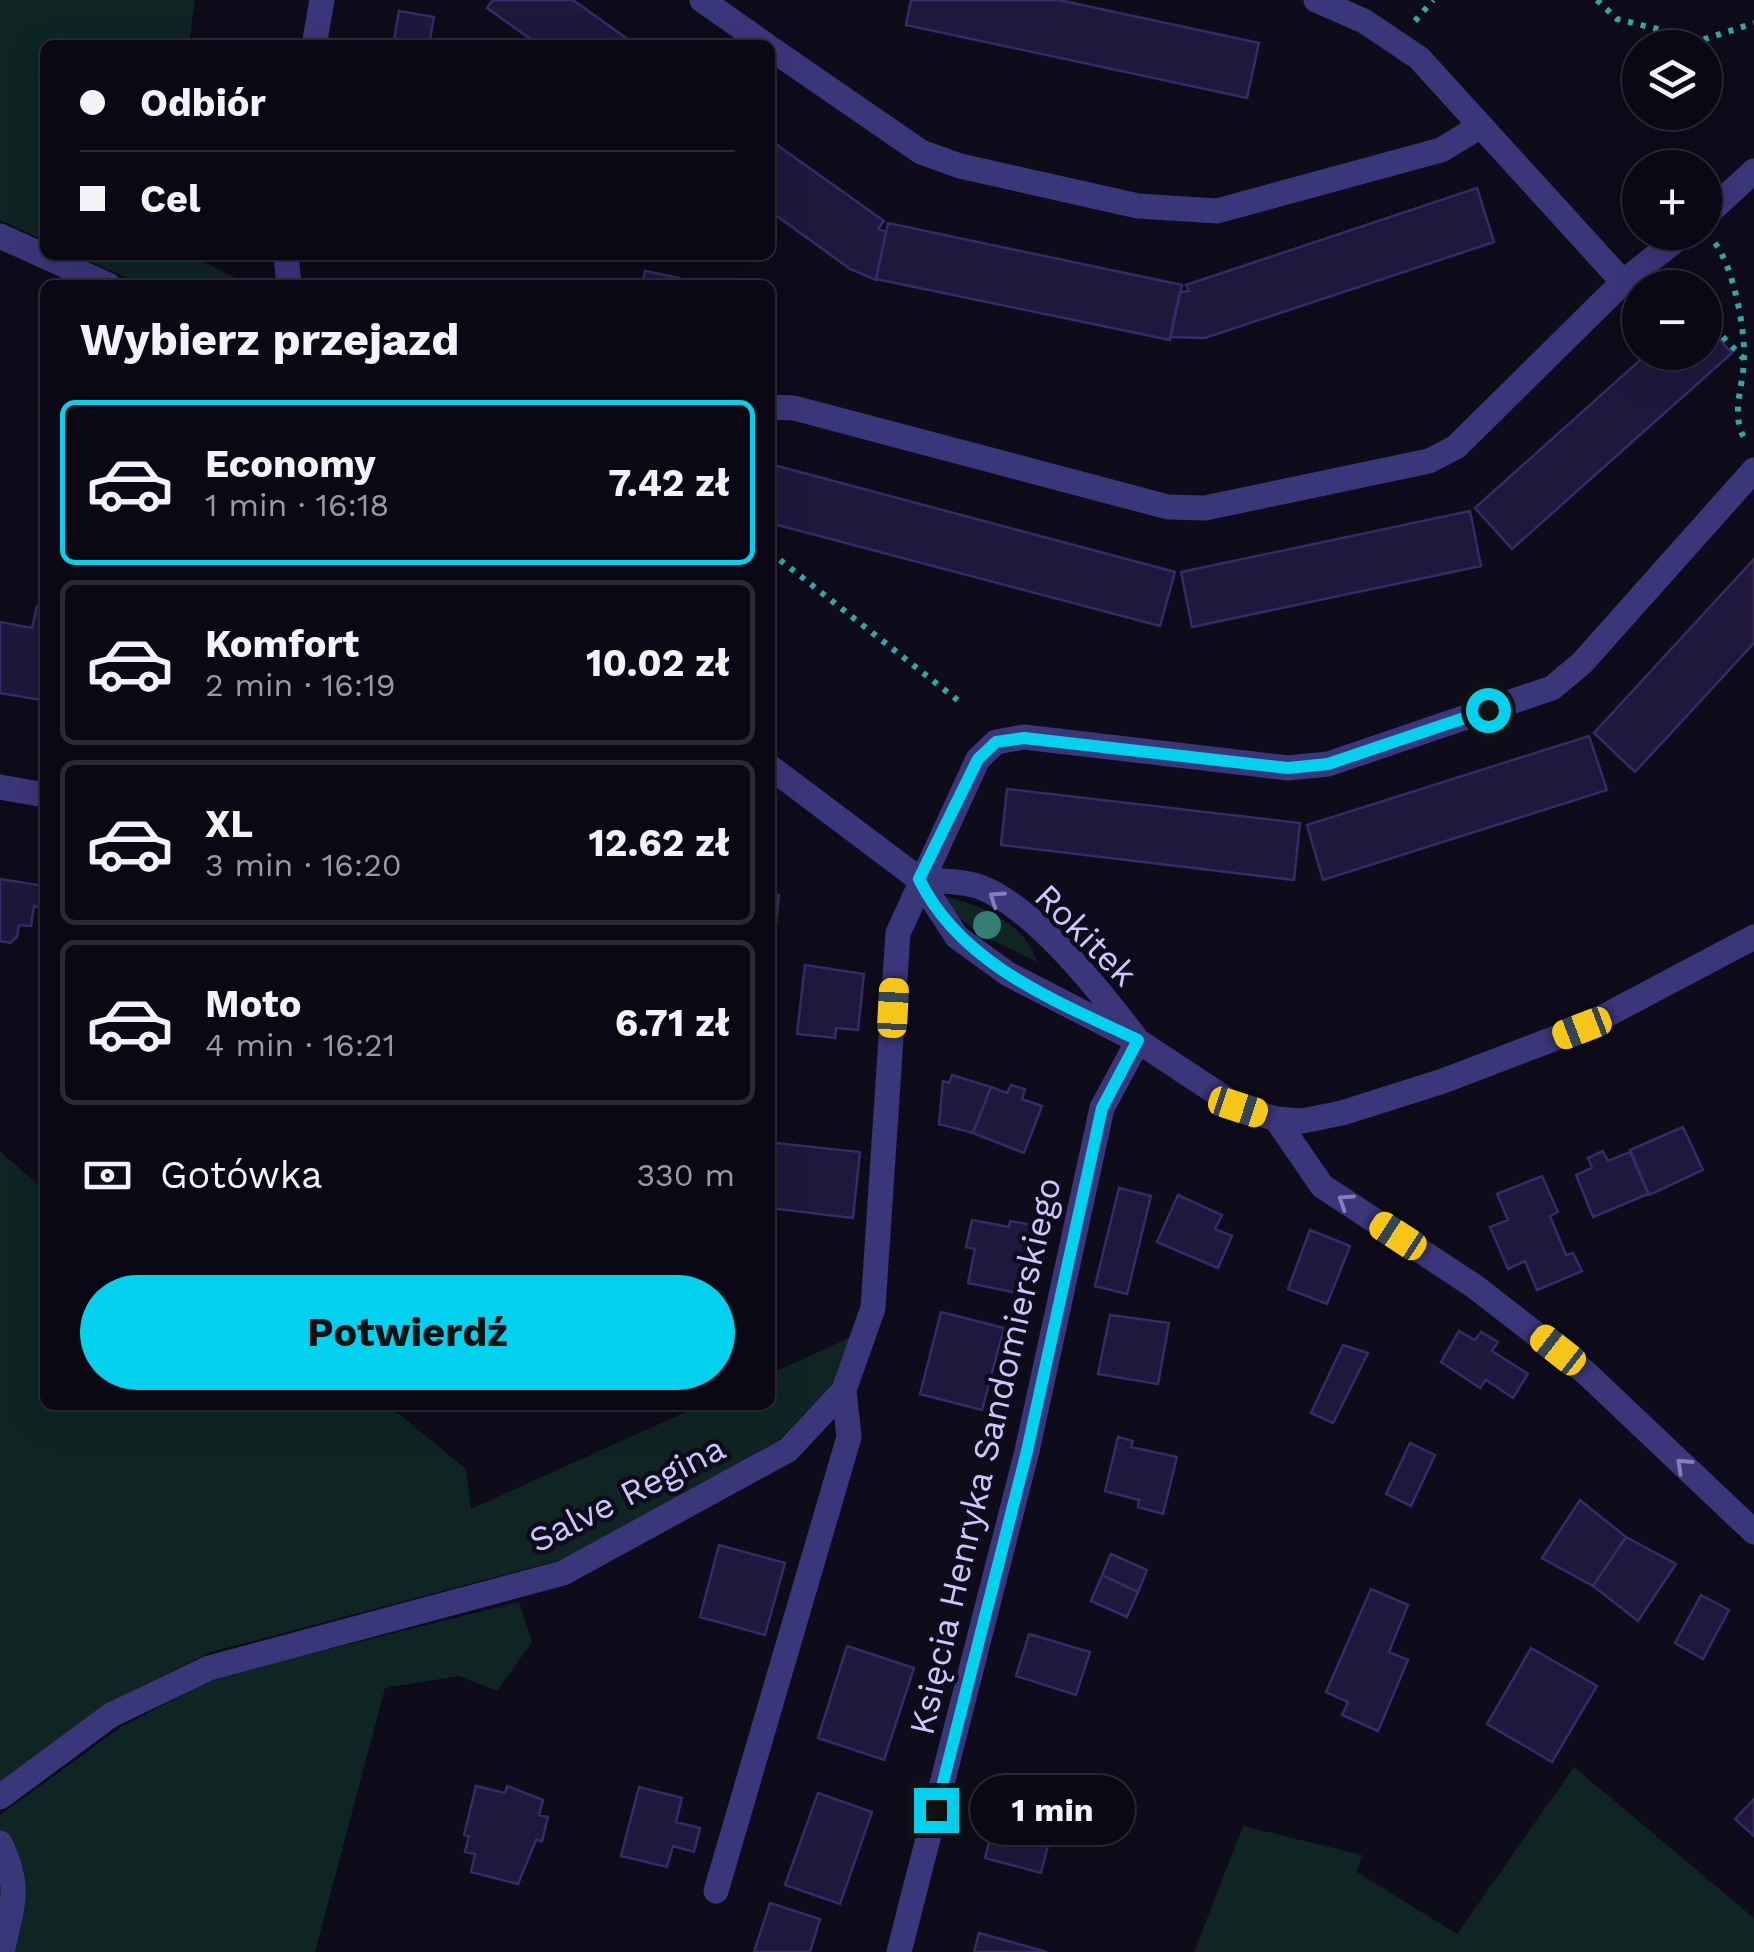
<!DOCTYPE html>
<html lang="pl">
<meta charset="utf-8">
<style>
body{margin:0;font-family:"Work Sans",sans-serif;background:#13111d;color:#f1f3f6;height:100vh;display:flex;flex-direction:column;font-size:38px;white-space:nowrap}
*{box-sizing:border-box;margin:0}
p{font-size:32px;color:#999aa0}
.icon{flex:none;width:55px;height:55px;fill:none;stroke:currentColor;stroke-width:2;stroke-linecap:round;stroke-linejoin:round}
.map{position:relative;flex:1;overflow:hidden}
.panel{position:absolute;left:40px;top:280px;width:735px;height:1130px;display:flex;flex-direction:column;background:#0a0814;border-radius:15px;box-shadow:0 10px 40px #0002,0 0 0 2px #2a2934}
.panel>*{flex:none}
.guide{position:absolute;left:40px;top:40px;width:735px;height:220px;border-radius:15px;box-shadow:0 10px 40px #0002,0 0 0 2px #2a2934;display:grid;align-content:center;height:220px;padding:0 40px;background:#0a0814}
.buttons{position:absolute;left:1622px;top:30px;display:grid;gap:20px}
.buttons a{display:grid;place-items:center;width:100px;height:100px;border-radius:50%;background:#0a0814;box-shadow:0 10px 40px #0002,0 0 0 2px #2a2934;font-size:50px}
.end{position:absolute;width:45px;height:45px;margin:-22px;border:12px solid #03d1ed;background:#111;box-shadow:0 0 0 5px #111}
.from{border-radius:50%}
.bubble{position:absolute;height:70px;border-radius:35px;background:#0a0814;box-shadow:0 10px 40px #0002,0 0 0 2px #2a2934;font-size:32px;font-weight:700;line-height:70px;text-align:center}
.car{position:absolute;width:30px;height:60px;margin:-30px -15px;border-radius:12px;box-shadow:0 0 8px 2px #0007;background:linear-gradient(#f5c518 24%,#345 0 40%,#f5c518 0 76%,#345 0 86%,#f5c518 0)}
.guide b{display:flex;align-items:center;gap:35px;height:95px;font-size:38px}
.guide b+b{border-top:2px solid #2a2934}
.guide i{width:25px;height:25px;background:#f1f3f6}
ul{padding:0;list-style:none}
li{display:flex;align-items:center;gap:30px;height:165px;margin:0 20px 15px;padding:0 20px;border:5px solid #2a2934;border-radius:15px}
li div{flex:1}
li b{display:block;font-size:38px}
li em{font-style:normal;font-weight:700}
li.current{border-color:#03d1ed}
li>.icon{width:90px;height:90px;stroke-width:1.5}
h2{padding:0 40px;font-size:45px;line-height:120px}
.pay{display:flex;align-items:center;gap:25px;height:110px;padding:0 40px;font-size:38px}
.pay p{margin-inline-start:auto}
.button{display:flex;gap:20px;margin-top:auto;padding:20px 40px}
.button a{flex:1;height:115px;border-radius:60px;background:#03d1ed;color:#111;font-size:40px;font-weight:700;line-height:115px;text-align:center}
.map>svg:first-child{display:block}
</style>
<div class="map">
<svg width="1754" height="1952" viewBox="0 0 1754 1952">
<rect width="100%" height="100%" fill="#0e0b1b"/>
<path fill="#0e2524" d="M0 0H195L189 45H45V241L0 220Z
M76 255H190L250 285H142Z
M933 894C972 901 1025 920 1037 962L977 933Z
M0 1151 45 1191V1405H388L466 1469 471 1509 701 1405H770V1374L853 1336 834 1382 779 1440 564 1559 211 1652 108 1703 0 1782Z
M519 1602 532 1642 497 1691 459 1676 385 1688 315 1952H0V1815L121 1727 217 1677Z
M1574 1767 1754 1918V1952H1194L1243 1826 1362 1855 1357 1872 1457 1934Z"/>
<path fill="#1f173c" stroke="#372a67" stroke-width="2.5" d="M493 0H573L636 45H539L487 8Z
M911 0H1059L1259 43 1247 98 906 25Z
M399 11 434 17 429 45H393Z
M770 140 884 221 878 229 886 232 876 280 850 269 770 211Z
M1477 188 1494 242 1205 338 1170 337 1180 292 1189 291 1186 285Z
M888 223 1182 285 1170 340 876 279Z
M645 271 679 278 678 285H642Z
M1705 323 1732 353 1512 549 1475 508 1649 352H1705Z
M770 464 1175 572 1160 626 770 523Z
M1470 511 1481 566 1192 627 1181 572Z
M1754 559V643L1635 772 1594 733Z
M37 606 45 608 41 700 0 693V622L32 628Z
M1589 736 1607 790 1323 880 1307 825Z
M1007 789 1300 823 1294 880 1001 845Z
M0 879 45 886 44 908 34 906 31 926 19 925 17 937 10 943 0 941Z
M770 894 779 895 774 943 770 942Z
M805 965 864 974 858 1030 836 1028 835 1038 797 1034Z
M952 1075 991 1087 973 1133 939 1124 943 1081 949 1083Z
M1011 1085 1025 1089 1022 1099 1042 1106 1024 1153 973 1133 991 1087 1007 1093Z
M1683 1127 1703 1170 1649 1195 1630 1150Z
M776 1143 860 1152 853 1218 770 1208Z
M1603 1151 1608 1161 1630 1152 1648 1194 1593 1217 1576 1175 1592 1168 1588 1158Z
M1542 1176 1558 1212 1550 1216 1566 1255 1573 1253 1582 1271 1537 1290 1525 1261 1508 1269 1490 1227 1508 1220 1497 1194Z
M1119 1188 1151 1196 1127 1294 1095 1286Z
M1178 1195 1222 1215 1215 1229 1232 1236 1218 1268 1157 1242Z
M972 1220 1009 1227 1010 1221 1032 1225 1023 1294 968 1283 975 1249 966 1247Z
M1310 1230 1350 1246 1327 1304 1288 1289Z
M941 1312 1004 1328 982 1410 920 1394Z
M1110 1315 1169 1323 1158 1384 1098 1374Z
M1459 1331 1475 1340 1481 1332 1498 1342 1492 1351 1528 1374 1513 1398 1486 1380 1480 1388 1441 1362Z
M1343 1345 1368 1353 1333 1423 1311 1413Z
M1118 1437 1133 1441 1131 1447 1177 1457 1163 1514 1138 1507 1139 1500 1105 1491Z
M1410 1443 1435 1455 1411 1506 1386 1494Z
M1580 1500 1626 1537 1593 1586 1542 1558Z
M1626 1537 1676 1564 1638 1621 1593 1586Z
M719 1545 785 1563 765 1635 700 1617Z
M1111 1554 1147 1570 1138 1592 1102 1575Z
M1102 1575 1138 1592 1127 1617 1091 1601Z
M1371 1589 1408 1605 1389 1652 1408 1660 1378 1731 1342 1715 1348 1702 1326 1692Z
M1701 1595 1729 1610 1703 1659 1675 1643Z
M1029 1634 1090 1652 1076 1695 1016 1676Z
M847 1646 914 1668 884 1760 818 1738Z
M1531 1648 1597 1686 1552 1762 1487 1724Z
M476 1786 505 1793 507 1786 543 1800 539 1815 548 1817 542 1841 536 1840 518 1884 471 1872 475 1854 465 1852 469 1836 464 1835Z
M639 1787 682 1798 676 1822 700 1828 694 1852 673 1846 667 1867 621 1856Z
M818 1793 872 1812 840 1904 785 1885Z
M1001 1796 1057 1811 1041 1873 985 1858Z
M1754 1799V1836L1735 1819Z
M770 1903 820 1919 810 1952H754Z
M979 1933 1047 1952H974Z"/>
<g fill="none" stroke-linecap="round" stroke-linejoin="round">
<path stroke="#2eaaa5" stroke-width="6" stroke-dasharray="5 8" stroke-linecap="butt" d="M1597 0 1617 19 1702 40 1754 23
M1415 21 1433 0
M1661 48 1666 31
M1715 243C1733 267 1745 327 1744 357 1744 389 1729 412 1746 442
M1705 318 1744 359
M770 552 960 702"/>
<path stroke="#3a367a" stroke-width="25" d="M702 0 766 45
M1316 0 1364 21 1419 58 1623 282
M314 45 322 0
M770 48 921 152 960 166 1138 206 1217 211 1441 150 1479 127
M1705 216 1754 171
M0 236 108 285
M286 255 289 285
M770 407 794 408 1168 507 1205 508 1429 461 1456 447 1623 282 1686 232
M770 767 919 879 957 937 1008 974 1138 1041 1238 1107 1276 1119 1302 1121 1342 1113 1443 1081 1582 1028 1754 937
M0 787 45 795
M919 879C938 882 963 880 980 887 1034 907 1100 991 1135 1037
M1276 1119 1322 1186 1474 1286 1585 1372 1754 1532
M0 1797 111 1715 209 1668 563 1573 788 1450 844 1390 873 1308 898 933 978 759 996 742 1024 737 1288 768 1328 764 1552 688 1582 663 1754 470
M0 1843C22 1889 12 1905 2 1952
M716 1891 849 1437 844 1390
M899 1952 1027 1451 1102 1108 1138 1041"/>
</g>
<circle fill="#347e74" cx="987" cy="925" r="14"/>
<defs><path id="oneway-chevron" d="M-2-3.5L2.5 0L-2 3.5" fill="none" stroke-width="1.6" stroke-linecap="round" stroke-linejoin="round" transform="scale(2.5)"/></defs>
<g stroke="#847ebc">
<use href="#oneway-chevron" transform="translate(996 898) rotate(-146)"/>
<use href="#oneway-chevron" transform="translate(1345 1201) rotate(-147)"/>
<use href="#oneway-chevron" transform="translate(1683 1465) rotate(-137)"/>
</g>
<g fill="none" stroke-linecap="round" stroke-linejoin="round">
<path stroke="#03d1ed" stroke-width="12" d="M936 1810 1027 1451 1102 1108 1138 1040C1056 1001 961 965 919 879L978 759 996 742 1024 738 1288 768 1328 764 1488 710"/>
</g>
<g text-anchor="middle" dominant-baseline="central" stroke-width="9" stroke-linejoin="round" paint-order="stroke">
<g font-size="35" fill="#cdc6fe" stroke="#0e0b1b">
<text transform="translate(1086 935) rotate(45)">Rokitek</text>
<text transform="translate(985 1456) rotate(-77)">Księcia Henryka Sandomierskiego</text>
<text transform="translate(627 1494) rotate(-27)">Salve Regina</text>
</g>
</g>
</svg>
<div class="buttons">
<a><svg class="icon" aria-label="layers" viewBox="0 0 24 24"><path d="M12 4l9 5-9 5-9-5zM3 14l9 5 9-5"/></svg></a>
<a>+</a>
<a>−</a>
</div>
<i class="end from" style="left:1488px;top:710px"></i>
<i class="end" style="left:936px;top:1810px"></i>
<div class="bubble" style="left:970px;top:1775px;width:165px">1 min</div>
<i class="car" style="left:893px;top:1008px;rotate:3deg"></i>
<i class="car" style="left:1582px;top:1028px;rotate:249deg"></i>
<i class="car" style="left:1238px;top:1107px;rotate:108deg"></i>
<i class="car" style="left:1398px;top:1236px;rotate:303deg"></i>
<i class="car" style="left:1558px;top:1350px;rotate:308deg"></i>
<div class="guide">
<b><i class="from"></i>Odbiór</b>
<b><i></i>Cel</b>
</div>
<section class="panel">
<h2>Wybierz przejazd</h2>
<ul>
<li class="current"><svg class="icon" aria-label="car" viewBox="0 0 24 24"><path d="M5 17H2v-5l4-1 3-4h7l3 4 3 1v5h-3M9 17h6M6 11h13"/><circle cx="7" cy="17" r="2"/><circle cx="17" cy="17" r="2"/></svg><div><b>Economy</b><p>1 min · 16:18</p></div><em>7.42 zł</em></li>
<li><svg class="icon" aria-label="car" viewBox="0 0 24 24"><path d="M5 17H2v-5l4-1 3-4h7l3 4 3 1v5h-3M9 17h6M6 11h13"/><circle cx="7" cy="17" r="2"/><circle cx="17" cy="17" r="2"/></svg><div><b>Komfort</b><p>2 min · 16:19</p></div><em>10.02 zł</em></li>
<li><svg class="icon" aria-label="car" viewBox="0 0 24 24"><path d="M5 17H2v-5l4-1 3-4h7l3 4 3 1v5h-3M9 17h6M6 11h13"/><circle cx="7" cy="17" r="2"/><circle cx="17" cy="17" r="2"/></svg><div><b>XL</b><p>3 min · 16:20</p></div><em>12.62 zł</em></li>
<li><svg class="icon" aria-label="car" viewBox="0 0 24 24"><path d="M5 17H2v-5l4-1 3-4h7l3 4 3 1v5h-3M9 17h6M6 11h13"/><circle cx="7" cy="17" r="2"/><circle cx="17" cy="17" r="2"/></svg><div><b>Moto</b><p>4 min · 16:21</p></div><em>6.71 zł</em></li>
</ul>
<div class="pay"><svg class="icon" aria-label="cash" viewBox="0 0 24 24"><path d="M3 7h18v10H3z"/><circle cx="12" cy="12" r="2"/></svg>Gotówka<p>330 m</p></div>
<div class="button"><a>Potwierdź</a></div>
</section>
</div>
